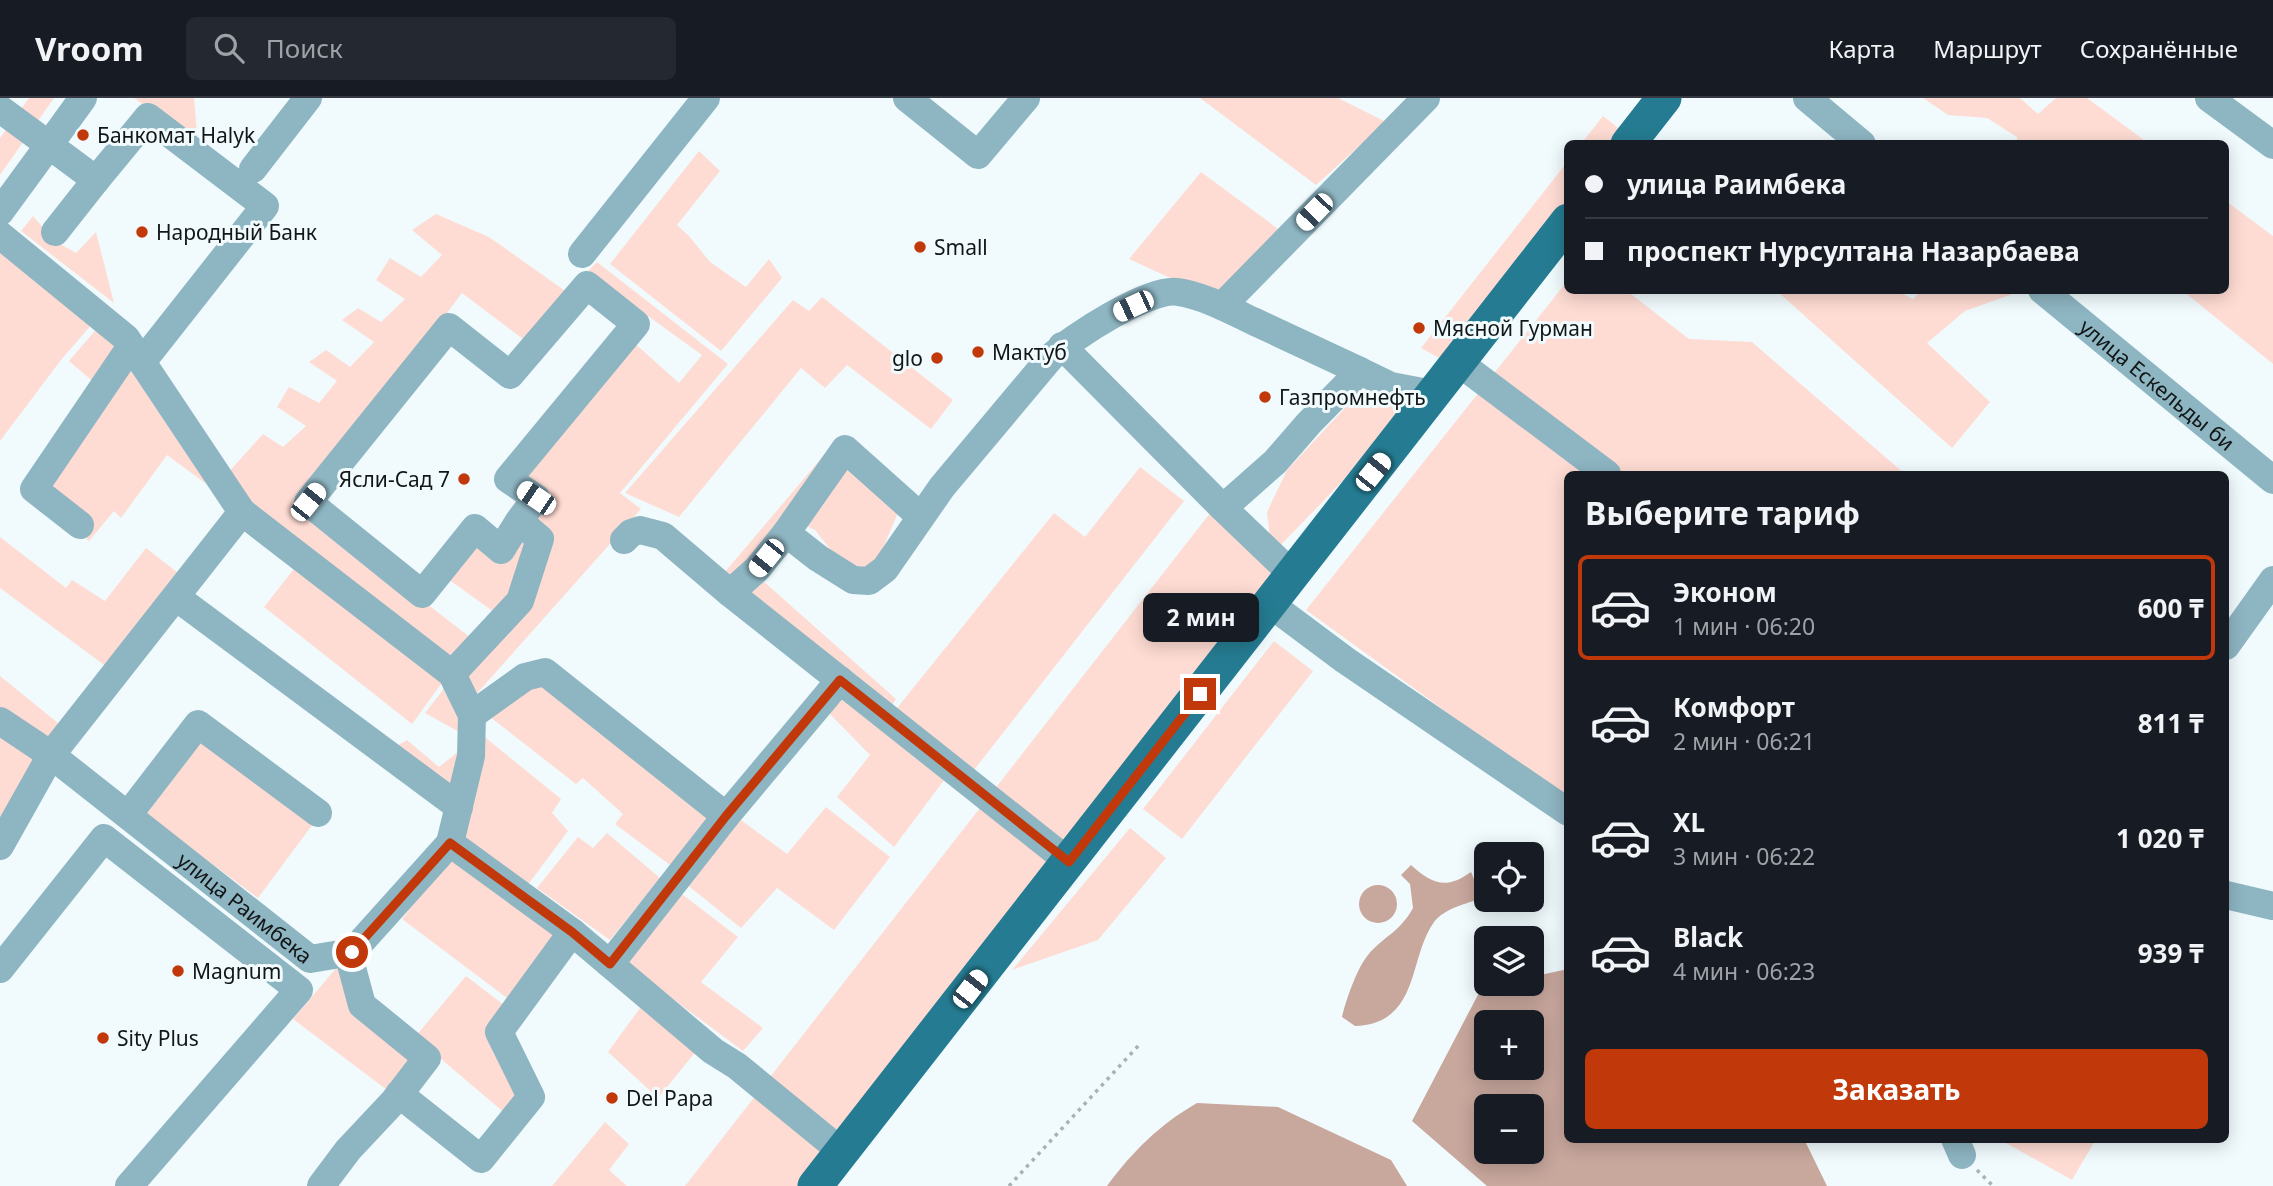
<!DOCTYPE html>
<html lang="ru">
<meta charset="utf-8">
<style>
body{margin:0;font-family:"Noto Sans",sans-serif;background:#242831;color:#f1f3f6;height:100vh;display:flex;flex-direction:column;font-size:26px;white-space:nowrap}
*{box-sizing:border-box;margin:0}
p{font-size:23px;color:#9ea1a6}
.icon{flex:none;width:38px;height:38px;fill:none;stroke:currentColor;stroke-width:2;stroke-linecap:round;stroke-linejoin:round}
.map{position:relative;flex:1;overflow:hidden}
.drawer{position:absolute;left:1564px;top:373px;width:665px;height:672px;display:flex;flex-direction:column;background:#171b24;border-radius:10px;box-shadow:0 4px 18px #0003}
.drawer>*{flex:none}
.top-card{position:absolute;left:1564px;top:42px;width:665px;height:154px;border-radius:10px;box-shadow:0 4px 18px #0003;display:grid;align-content:center;height:154px;padding:0 21px;background:#171b24}
.tools{position:absolute;left:1474px;top:744px;display:grid;gap:14px}
.tools a{display:grid;place-items:center;width:70px;height:70px;border-radius:10px;background:#171b24;box-shadow:0 4px 18px #0003;font-size:35px}
.end{position:absolute;width:32px;height:32px;margin:-16px;border:9px solid #c1390a;background:#fff;box-shadow:0 0 0 4px #fff}
.from{border-radius:50%}
.bubble{position:absolute;height:49px;border-radius:10px;background:#171b24;box-shadow:0 4px 18px #0003;font-size:23px;font-weight:700;line-height:49px;text-align:center}
.car{position:absolute;width:21px;height:42px;margin:-21px -10px;border-radius:9px;box-shadow:0 0 5px 2px #0007;background:linear-gradient(#fff 24%,#345 0 40%,#fff 0 76%,#345 0 86%,#fff 0)}
.top-card b{display:flex;align-items:center;gap:24px;height:66px;font-size:26px}
.top-card b+b{border-top:2px solid #363941}
.top-card i{width:18px;height:18px;background:#f1f3f6}
ul{padding:0;list-style:none}
li{display:flex;align-items:center;gap:21px;height:105px;margin:0 14px 10px;padding:0 7px;border:4px solid transparent;border-radius:10px}
li div{flex:1}
li b{display:block;font-size:26px}
li em{font-style:normal;font-weight:700}
li.active{border-color:#c1390a}
li>.icon{width:63px;height:63px;stroke-width:1.5}
h2{padding:0 21px;font-size:32px;line-height:84px}
.primary-button{display:flex;gap:14px;margin-top:auto;padding:14px 21px}
.primary-button a{flex:1;height:80px;border-radius:10px;background:#c1390a;color:#fff;font-size:28px;font-weight:700;line-height:80px;text-align:center}
header{display:flex;align-items:center;gap:42px;box-sizing:border-box;height:98px;padding:0 35px;background:#171b24;border-bottom:2px solid #363941}
header strong{font-size:33px}
nav{display:flex;gap:38px;margin-inline-start:auto;font-size:24px}
.search{width:490px;height:63px;background:#242831;display:flex;align-items:center;gap:18px;box-sizing:border-box;padding:0 24px;border-radius:10px;color:#9ea1a6;font-size:26px}
.map>svg:first-child{display:block}
</style>
<header>
<strong>Vroom</strong>
<div class="search"><svg class="icon" aria-label="search" viewBox="0 0 24 24"><circle cx="10" cy="10" r="6"/><path d="M15 15l6 6"/></svg>Поиск</div>
<nav><a>Карта</a><a>Маршрут</a><a>Сохранённые</a></nav>
</header>
<div class="map">
<svg width="2273" height="1088" viewBox="0 0 2273 1088">
<rect width="100%" height="100%" fill="#f1fbfe"/>
<path fill="#fedcd3" d="M29 0H54L0 77V40Z
M134 0H194L198 45Z
M1200 0H1338L1386 24 1316 87Z
M1923 0H2020L2038 16 2056 0H2087L2148 45H2017V39L1987 20 1948 17Z
M1603 18 1626 36 1618 45 1581 46Z
M699 53 720 73 677 127 689 138 710 164 746 189 769 161 782 180 721 253 610 166Z
M1568 63V110L1448 265 1421 250Z
M1201 74 1281 133 1216 201 1129 161Z
M2226 103 2273 138V266L2183 193 2226 192Z
M436 116 489 139 571 197 531 247 462 195 302 409 471 540 450 563 271 428 225 378 263 336 283 349 306 328 277 309 289 289 319 305 337 283 309 264 326 252 350 269 374 244 342 222 358 210 381 224 405 201 376 182 390 160 421 179 442 157 412 132Z
M33 118 55 143 76 155 96 134 114 205 21 133Z
M0 137 99 218 61 262 0 343Z
M597 164 728 266 620 395 641 411 472 601 463 565 547 444 518 380 631 242 679 285 702 257 587 174Z
M1568 182V192L1627 193 1689 241 1752 244 1905 376H1568V702L1306 512Z
M1777 193H1897L1913 201 1921 193H2021L1965 213 1927 245 1990 304 1952 350Z
M822 199 953 302 931 331 847 267 825 290 801 270 679 419 625 395 793 202 809 213Z
M100 227 227 401 167 357 121 420 114 413 89 443 28 392 104 293 69 263Z
M1357 297 1422 301 1272 456 1267 414 1287 372Z
M834 345 903 403 869 483 833 455 815 432 789 419 757 471 719 481Z
M1140 369 1184 403 967 681 889 620 1054 415 1085 439Z
M1214 410 1292 476 815 1088H685Z
M524 433 535 443 498 517 444 478 477 438Z
M0 439 66 490 72 482 105 503 146 450 182 478 111 572 0 490Z
M297 467 444 582 412 626 264 509Z
M753 474 896 601 889 612 738 498Z
M1274 543 1313 573 1182 741 1143 711Z
M546 577 717 716 674 770 615 726 623 716 583 680 576 686 485 615Z
M0 578 63 629 50 647 0 612Z
M449 584 468 639 425 615Z
M843 597 948 677 894 749 837 699 870 657 828 614Z
M0 623 51 657 0 726Z
M481 636 561 701 552 715 568 733 524 792 459 743Z
M407 642 439 669 464 649 456 695 395 649Z
M200 643 313 726 258 800 146 717Z
M826 709 890 759 834 832 777 790 741 830 686 786 741 722 787 756Z
M1130 730 1166 760 1098 842 1012 872Z
M607 735 660 780 610 842 537 790 578 739 593 750Z
M452 755 561 836 511 903 402 821Z
M678 793 738 839 701 884 763 930 743 953 623 864Z
M343 862 418 962 391 995 293 921Z
M466 878 508 910 520 998 507 1017 415 939Z
M648 899 706 941 658 1000 608 954Z
M605 1024 629 1046 609 1072 627 1088H552Z
M1999 1041H2096L2072 1082Z"/>
<path fill="#c8a79d" fill-rule="evenodd" d="M1411 767C1432 786 1446 792 1471 774L1482 800C1466 806 1445 810 1434 824 1408 860 1420 926 1355 928L1342 919C1346 902 1357 870 1368 857 1384 838 1400 834 1413 810L1410 786 1401 777Z
M1359 806a19 19 0 1 1 38 0a19 19 0 1 1-38 0Z
M1568 871V1041H1804L1827 1088H1487L1412 1023 1482 889 1500 886H1531V879ZM1486 924H1531V970H1486ZM1486 1008H1531V1054H1486Z
M1197 1005 1278 1009 1391 1062 1407 1088H1107C1133 1053 1159 1027 1197 1005Z"/>
<g fill="none" stroke-linecap="round" stroke-linejoin="round">
<path stroke="#a9b1b4" stroke-width="3.5" stroke-dasharray="3.5 5" stroke-linecap="butt" d="M1977 1072 1993 1088
M1009 1088 1139 947"/>
<g stroke="#8eb5c2" stroke-width="28">
<path d="M907 0 978 57 1026 0"/>
<path d="M1807 0 1862 46"/>
<path d="M2209 0 2273 47"/>
<path d="M0 11 49 47 0 114"/>
<path d="M253 71 308 0"/>
<path d="M96 82 148 19 265 108 142 264"/>
<path d="M55 134 96 82 49 47 83 0"/>
<path d="M0 137 126 240 242 414 452 576 472 617 471 658 450 745"/>
<path d="M582 156 706 0"/>
<path id="s1" d="M2042 192 2273 382"/>
<path d="M1222 208 1426 0"/>
<path d="M1062 248 1223 410"/>
<path d="M1458 264 1607 376"/>
<path d="M80 427 34 391 131 248"/>
<path d="M786 435 845 351 920 418"/>
<path d="M624 442 631 435 640 432 663 438 730 495 1069 764"/>
<path d="M1292 476 1223 410 1275 364 1309 325 1360 273 1391 288 1433 296"/>
<path d="M730 495 757 471 786 435 818 460 853 482 869 483 885 471 942 389 1051 259C1072 239 1150 189 1178 194 1204 198 1230 212 1253 223 1289 240 1325 257 1360 273"/>
<path d="M176 499 459 709"/>
<path d="M1270 506 1345 562 1568 714"/>
<path d="M2226 548 2273 482"/>
<path d="M452 576 520 503 540 441 519 423 536 400 508 381 636 226 587 187 510 277 449 229 308 404 422 496 475 430 501 452 519 423"/>
<path d="M472 617 525 579 545 574 726 718"/>
<path id="s2" d="M0 623 51 657 310 861 352 854 450 745 572 834 713 953 737 968 842 1054"/>
<path d="M128 717 198 626 318 715"/>
<path d="M0 748 51 657 242 414"/>
<path d="M2226 797 2273 808"/>
<path d="M610 866 726 718 840 582"/>
<path d="M0 871 104 740 299 892 129 1088"/>
<path d="M399 996 481 1061 531 999 499 934 572 834"/>
<path d="M1955 1041 1962 1057"/>
<path d="M321 1088 348 1052 394 1003 427 960 362 907 348 855"/>
</g>
<path stroke="#257c92" stroke-width="35" d="M1628 46 1664 0
M815 1088 1568 123"/>
</g>
<g fill="none" stroke-linecap="round" stroke-linejoin="round">
<path stroke="#c1390a" stroke-width="9" d="M352 854 450 745 572 834 610 866 726 718 840 582 1069 764 1200 596"/>
</g>
<g fill="#c1390a" stroke="#f1fbfe" stroke-width="2.5">
<circle cx="83" cy="37" r="7"/>
<circle cx="142" cy="134" r="7"/>
<circle cx="920" cy="149" r="7"/>
<circle cx="1419" cy="230" r="7"/>
<circle cx="978" cy="254" r="7"/>
<circle cx="937" cy="260" r="7"/>
<circle cx="1265" cy="299" r="7"/>
<circle cx="464" cy="381" r="7"/>
<circle cx="178" cy="873" r="7"/>
<circle cx="103" cy="940" r="7"/>
<circle cx="612" cy="1000" r="7"/>
</g>
<g text-anchor="middle" dominant-baseline="central" stroke-width="6" stroke-linejoin="round" paint-order="stroke">
<g font-size="21" fill="#121617" stroke="#f1fbfe" text-anchor="start">
<text x="97" y="37">Банкомат Halyk</text>
<text x="156" y="134">Народный Банк</text>
<text x="934" y="149">Small</text>
<text x="1433" y="230">Мясной Гурман</text>
<text x="992" y="254">Мактуб</text>
<text x="923" y="260" text-anchor="end">glo</text>
<text x="1279" y="299">Газпромнефть</text>
<text x="450" y="381" text-anchor="end">Ясли-Сад 7</text>
<text x="192" y="873">Magnum</text>
<text x="117" y="940">Sity Plus</text>
<text x="626" y="1000">Del Papa</text>
</g>
<g font-size="21" fill="#121617" stroke="#f1fbfe">
<text stroke="none"><textPath href="#s1" startOffset="149">улица Ескельды би</textPath></text>
<text stroke="none"><textPath href="#s2" startOffset="308">улица Раимбека</textPath></text>
</g>
</g>
</svg>
<div class="tools">
<a><svg class="icon" aria-label="locate" viewBox="0 0 24 24"><circle cx="12" cy="12" r="6"/><path d="M12 2v4M12 18v4M2 12h4M18 12h4"/></svg></a>
<a><svg class="icon" aria-label="layers" viewBox="0 0 24 24"><path d="M12 4l9 5-9 5-9-5zM3 14l9 5 9-5"/></svg></a>
<a>+</a>
<a>−</a>
</div>
<i class="end from" style="left:352px;top:854px"></i>
<i class="end" style="left:1200px;top:596px"></i>
<div class="bubble" style="left:1143px;top:495px;width:116px">2 мин</div>
<i class="car" style="left:1314px;top:114px;rotate:224deg"></i>
<i class="car" style="left:1133px;top:208px;rotate:245deg"></i>
<i class="car" style="left:1373px;top:374px;rotate:39deg"></i>
<i class="car" style="left:536px;top:400px;rotate:304deg"></i>
<i class="car" style="left:308px;top:404px;rotate:39deg"></i>
<i class="car" style="left:766px;top:460px;rotate:219deg"></i>
<i class="car" style="left:970px;top:891px;rotate:38deg"></i>
<div class="top-card">
<b><i class="from"></i>улица Раимбека</b>
<b><i></i>проспект Нурсултана Назарбаева</b>
</div>
<section class="drawer">
<h2>Выберите тариф</h2>
<ul>
<li class="active"><svg class="icon" aria-label="car" viewBox="0 0 24 24"><path d="M5 17H2v-5l4-1 3-4h7l3 4 3 1v5h-3M9 17h6M6 11h13"/><circle cx="7" cy="17" r="2"/><circle cx="17" cy="17" r="2"/></svg><div><b>Эконом</b><p>1 мин · 06:20</p></div><em>600 ₸</em></li>
<li><svg class="icon" aria-label="car" viewBox="0 0 24 24"><path d="M5 17H2v-5l4-1 3-4h7l3 4 3 1v5h-3M9 17h6M6 11h13"/><circle cx="7" cy="17" r="2"/><circle cx="17" cy="17" r="2"/></svg><div><b>Комфорт</b><p>2 мин · 06:21</p></div><em>811 ₸</em></li>
<li><svg class="icon" aria-label="car" viewBox="0 0 24 24"><path d="M5 17H2v-5l4-1 3-4h7l3 4 3 1v5h-3M9 17h6M6 11h13"/><circle cx="7" cy="17" r="2"/><circle cx="17" cy="17" r="2"/></svg><div><b>XL</b><p>3 мин · 06:22</p></div><em>1 020 ₸</em></li>
<li><svg class="icon" aria-label="car" viewBox="0 0 24 24"><path d="M5 17H2v-5l4-1 3-4h7l3 4 3 1v5h-3M9 17h6M6 11h13"/><circle cx="7" cy="17" r="2"/><circle cx="17" cy="17" r="2"/></svg><div><b>Black</b><p>4 мин · 06:23</p></div><em>939 ₸</em></li>
</ul>
<div class="primary-button"><a>Заказать</a></div>
</section>
</div>
